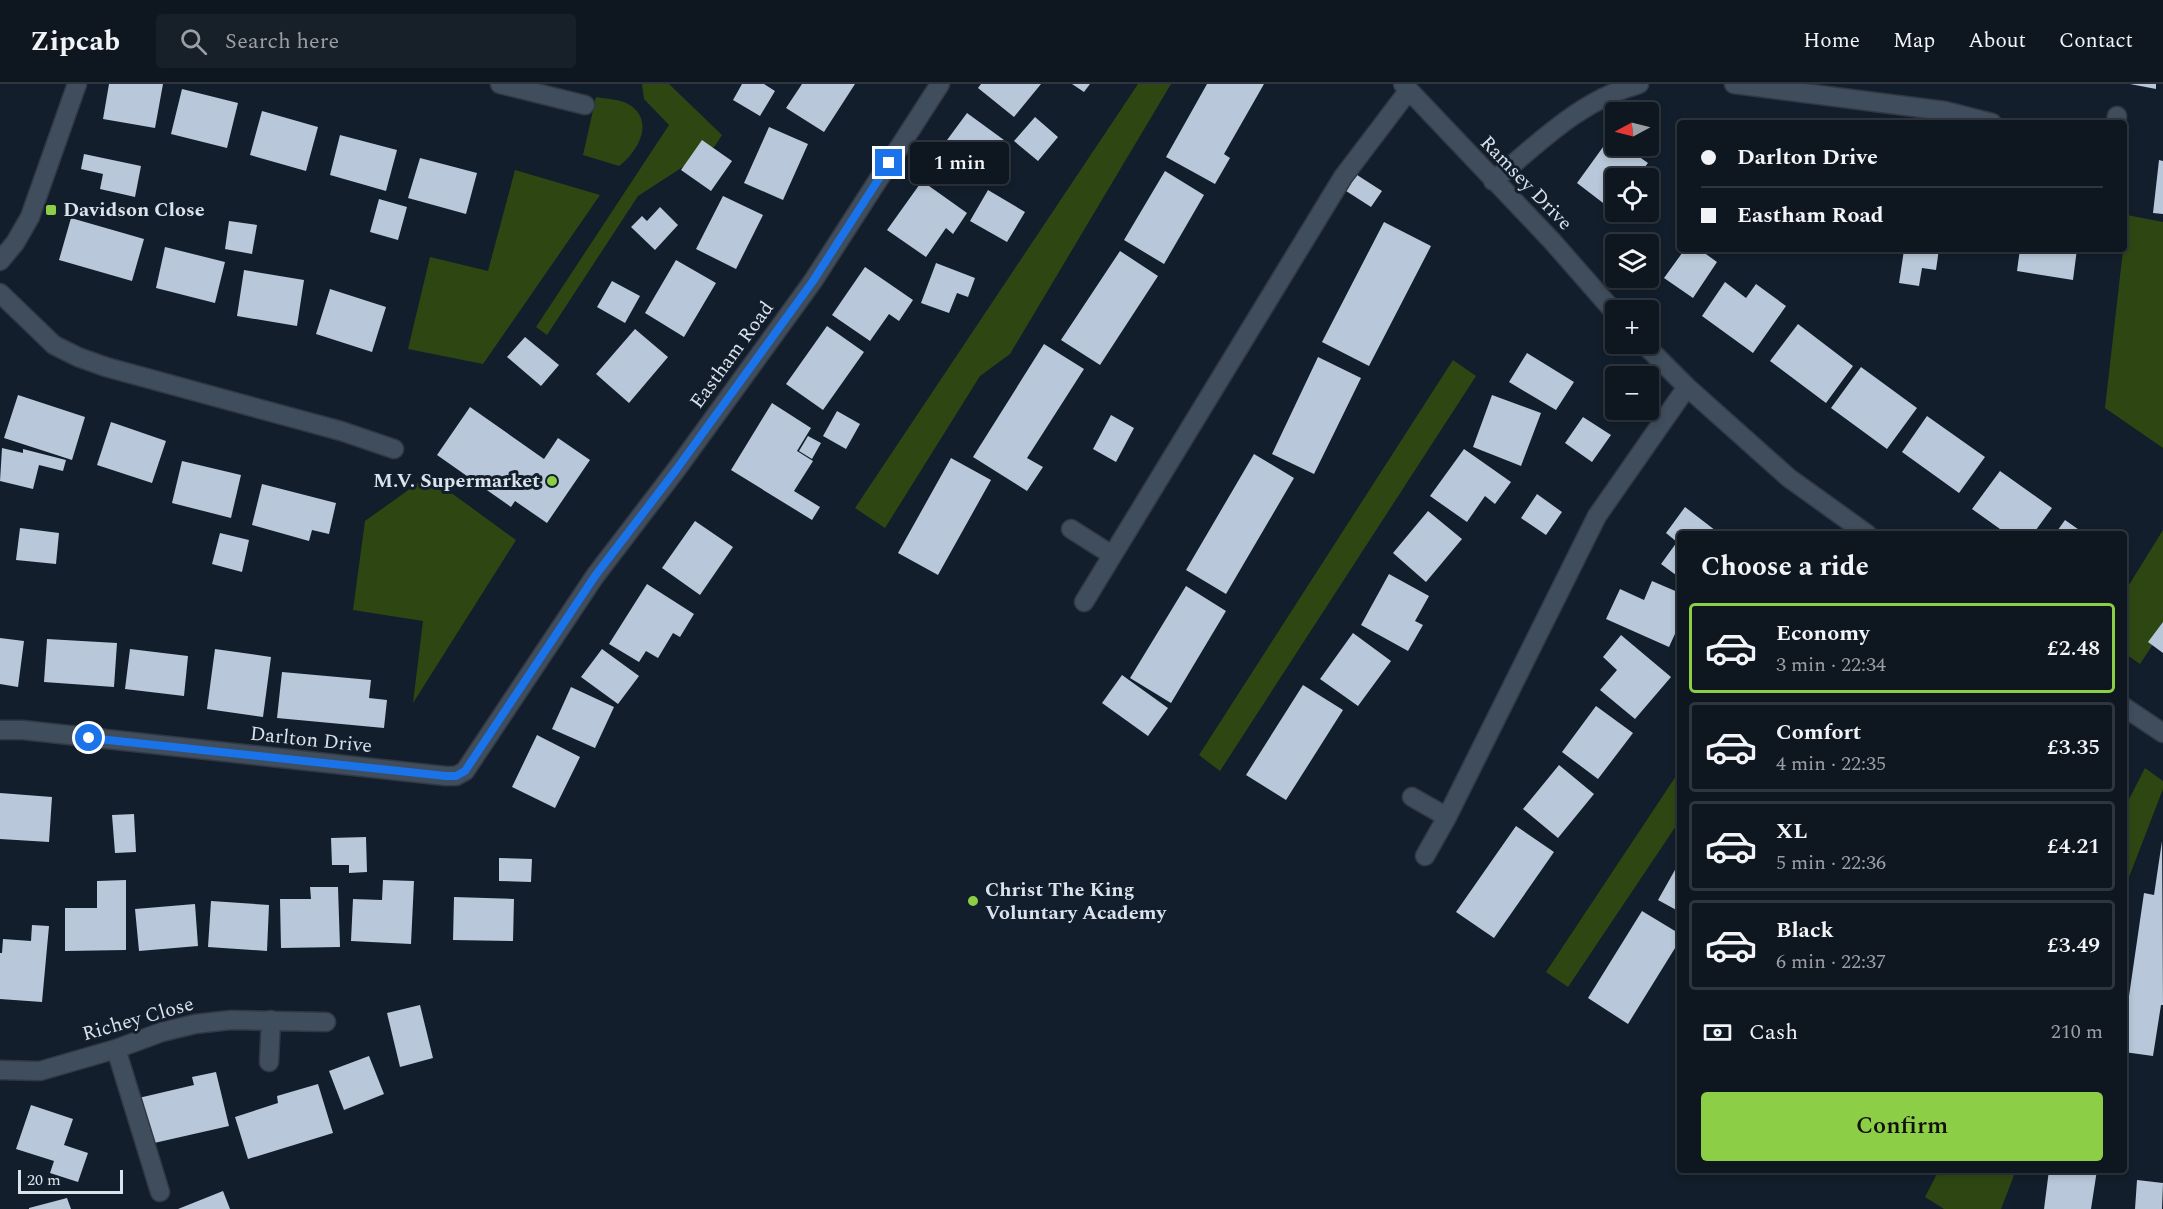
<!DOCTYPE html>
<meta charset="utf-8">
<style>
body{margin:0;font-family:Spectral,serif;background:#171f29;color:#f1f3f6;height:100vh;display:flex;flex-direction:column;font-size:22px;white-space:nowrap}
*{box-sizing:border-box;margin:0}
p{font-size:20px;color:#9b9fa5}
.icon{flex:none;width:33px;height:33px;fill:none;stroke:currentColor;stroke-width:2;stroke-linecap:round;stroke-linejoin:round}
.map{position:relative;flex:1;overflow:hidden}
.sheet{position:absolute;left:1677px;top:447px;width:450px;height:642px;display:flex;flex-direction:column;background:#0e1620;border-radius:6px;box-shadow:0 3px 9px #0003,0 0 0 2px #2e353e}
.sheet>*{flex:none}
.guide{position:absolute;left:1677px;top:36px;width:450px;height:132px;border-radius:6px;box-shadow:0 3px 9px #0003,0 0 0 2px #2e353e;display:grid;align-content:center;height:132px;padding:0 24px;background:#0e1620}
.needle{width:39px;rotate:263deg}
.fabs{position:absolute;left:1605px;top:18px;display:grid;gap:12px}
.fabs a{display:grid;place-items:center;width:54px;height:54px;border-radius:6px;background:#0e1620;box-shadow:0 3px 9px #0003,0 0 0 2px #2e353e;font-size:30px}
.scale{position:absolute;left:18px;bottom:15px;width:105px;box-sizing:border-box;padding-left:6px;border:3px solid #dae2eb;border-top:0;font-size:16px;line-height:21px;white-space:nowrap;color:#dae2eb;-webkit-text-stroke:4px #121e2b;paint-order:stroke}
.end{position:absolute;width:27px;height:27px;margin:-14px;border:8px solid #1a73e8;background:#fff;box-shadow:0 0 0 3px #fff}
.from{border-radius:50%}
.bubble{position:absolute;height:42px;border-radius:6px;background:#0e1620;box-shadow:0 3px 9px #0003,0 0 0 2px #2e353e;font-size:20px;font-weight:600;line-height:42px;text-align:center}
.guide b{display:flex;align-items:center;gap:21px;height:57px;font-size:22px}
.guide b+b{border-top:2px solid #2e353e}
.guide i{width:15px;height:15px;background:#f1f3f6}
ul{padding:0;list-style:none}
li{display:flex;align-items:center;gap:18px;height:90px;margin:0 12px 9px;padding:0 12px;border:3px solid #2e353e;border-radius:6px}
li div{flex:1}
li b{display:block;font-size:22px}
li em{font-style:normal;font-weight:600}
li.on{border-color:#8cce45}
li>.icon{width:54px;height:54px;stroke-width:1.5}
h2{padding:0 24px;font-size:27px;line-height:72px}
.pay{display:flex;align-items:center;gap:15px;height:66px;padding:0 24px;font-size:22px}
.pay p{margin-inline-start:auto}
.button{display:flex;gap:12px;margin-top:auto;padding:12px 24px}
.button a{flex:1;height:69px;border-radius:6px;background:#8cce45;color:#111;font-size:24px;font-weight:600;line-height:69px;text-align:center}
header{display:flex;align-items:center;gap:36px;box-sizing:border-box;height:84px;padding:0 30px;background:#0e1620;border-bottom:2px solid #2e353e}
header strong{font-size:28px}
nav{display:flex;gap:33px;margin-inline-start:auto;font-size:21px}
.search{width:420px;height:54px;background:#171f29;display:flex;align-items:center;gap:15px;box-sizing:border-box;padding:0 21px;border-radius:6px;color:#9b9fa5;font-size:22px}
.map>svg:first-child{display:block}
</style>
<header>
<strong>Zipcab</strong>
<div class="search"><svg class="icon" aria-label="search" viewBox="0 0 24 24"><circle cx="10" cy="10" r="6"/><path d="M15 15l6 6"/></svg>Search here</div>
<nav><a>Home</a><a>Map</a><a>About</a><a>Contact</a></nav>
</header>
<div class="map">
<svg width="2163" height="1125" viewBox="0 0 2163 1125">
<rect width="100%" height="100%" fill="#121e2b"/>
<path fill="#2e4712" d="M642 0H669L722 51 715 62 638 112 547 251 536 243 669 41 644 15Z
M1138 0H1171L1010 270 980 292 885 444 855 424Z
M596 13C606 15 619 15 628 20 656 36 638 68 619 82L583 71Z
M515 86 600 111 483 280 408 265 430 173 488 187Z
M2127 131 2163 138V364L2105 324Z
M1453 276 1476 292 1220 687 1199 671Z
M428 392 516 456 413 619 423 537 353 526 365 437Z
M2163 446V545L2140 580 2124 569V509Z
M2145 684 2163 697V705L2124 806V725Z
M1680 686V736L1568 903 1546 888Z
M1939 1086H2016L2001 1125H1944L1925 1113Z"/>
<path fill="#b8c7d9" d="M109 0H163L155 44 103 35Z
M742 0H764L775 7 760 32 733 16Z
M802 0H855L824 48 786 24Z
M981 0H1041L1014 33 978 4Z
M1072 0H1090L1084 8Z
M1207 0H1264L1224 70 1230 74 1215 100 1166 73Z
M2130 0H2156V5Z
M182 5 238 19 227 64 171 50Z
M262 27 318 43 306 87 250 71Z
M967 29 1004 56 970 102 933 75Z
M1035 33 1058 53 1038 77 1014 57Z
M769 43 808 60 783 116 744 99Z
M340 51 397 66 386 107 330 91Z
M1611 52 1616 55V62H1624L1648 79 1636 94H1616V128H1630L1624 135 1577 99Z
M702 56 732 77 711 107 681 86Z
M84 70 141 82 135 113 100 105 103 90 81 85Z
M420 74 477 89 466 130 408 114Z
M2159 76 2163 77V130L2153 129Z
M1165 87 1204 111 1164 180 1124 156Z
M1354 89 1382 107 1371 123 1343 105Z
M922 97 967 129 953 150 946 144 926 173 887 146Z
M988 106 1025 128 1007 158 970 137Z
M723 112 763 131 736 185 696 165Z
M379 115 407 123 398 156 370 148Z
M660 123 678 141 655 166 631 143 642 132 647 137Z
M71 134 144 155 132 197 59 176Z
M229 137 257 141 252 170 225 165Z
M1384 138 1431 162 1369 282 1322 258Z
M165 163 225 178 215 219 156 204Z
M1685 165H1699L1717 178 1693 214 1664 194Z
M1924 165H1939L1936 186 1922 184 1919 202 1899 199 1904 166 1923 169Z
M2020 165H2077L2073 196 2017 187Z
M1120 167 1158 192 1100 281 1061 256Z
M676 176 716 199 684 253 645 229Z
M936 179 975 194 968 213 957 209 949 229 921 219Z
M865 183 913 216 899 237 889 230 870 257 832 231Z
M244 186 304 196 297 242 237 232Z
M612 197 640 212 625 239 597 223Z
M1725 198 1746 214 1756 200 1786 222 1753 269 1702 232Z
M330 205 386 223 372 268 316 250Z
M1798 240 1853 282 1826 319 1770 277Z
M827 242 864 268 823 326 786 300Z
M635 245 668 273 629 319 596 290Z
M525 253 559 281 541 302 507 273Z
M1044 260 1084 285 1027 374 1043 383 1027 407 973 373Z
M1527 269 1574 298 1556 326 1509 298Z
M1318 273 1361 294 1314 390 1272 370Z
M1861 283 1917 324 1887 365 1831 324Z
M18 311 85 333 72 376 4 354Z
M1492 311 1541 329 1521 382 1473 363Z
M772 319 811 344 797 367 813 377 794 407 820 423 812 436 731 386Z
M470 323 544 375 558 354 590 376 547 439 515 417 511 423 437 371Z
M837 327 860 340 846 365 823 352Z
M1111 331 1134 344 1116 378 1093 365Z
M1927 332 1985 373 1959 409 1902 368Z
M1583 333 1611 351 1592 378 1565 359Z
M111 338 166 357 152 399 97 381Z
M808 352 821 359 812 375 799 367Z
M2 364 23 369V365L66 376 63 387 39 381 33 405 0 397Z
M1464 365 1511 398 1495 420 1485 412 1467 438 1430 412Z
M1254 370 1294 394 1226 510 1186 486Z
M951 374 991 396 938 491 898 469Z
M182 377 241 391 231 434 172 419Z
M2000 387 2052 424 2033 450H2007L1972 425Z
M262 400 336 419 329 450 312 446 309 457 252 441Z
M1537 410 1562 428 1546 451 1521 434Z
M1685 423 1720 450H1680V494L1661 480 1677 458 1666 449Z
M1428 427 1462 455 1426 498 1393 469Z
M2065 436 2085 450H2055Z
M695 437 733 463 700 511 662 484Z
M20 444 59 449 56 480 16 476Z
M220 449 249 456 242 488 212 480Z
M1389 490 1429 512 1415 537 1423 541 1408 567 1361 541Z
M1652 497 1680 509V539L1669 563 1606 535 1620 505 1644 516Z
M647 500 694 530 680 553 673 549 658 574 646 567 639 578 609 560Z
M1186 502 1226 527 1171 619 1130 594Z
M2163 538V569L2148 558Z
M1353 549 1391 577 1358 622 1320 595Z
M1621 551 1671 593 1635 635 1600 606 1617 586 1603 573Z
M0 554 24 557 18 603 0 600Z
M47 555 117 559 114 603 44 598Z
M130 565 188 572 184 612 125 605Z
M215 565 271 573 263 633 207 625Z
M602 565 639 592 618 620 581 593Z
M282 588 371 596 369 614 387 616 384 644 277 634Z
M1122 591 1168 624 1148 652 1102 619Z
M1303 601 1343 626 1286 716 1246 691Z
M571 603 614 623 595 664 552 645Z
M1596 622 1633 649 1598 695 1562 668Z
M537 651 580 673 555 724 512 703Z
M1559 681 1594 710 1558 754 1523 725Z
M0 709 52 713 49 758 0 755Z
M134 730 136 768 115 769 112 731Z
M1516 742 1554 768 1494 854 1456 828Z
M366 753 367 788 349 789V781H332L331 754Z
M2162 757 2163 921H2161L2153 972 2124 968V911L2129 912 2144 809 2154 811Z
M499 774 532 775 531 798 499 797Z
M1680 777V828L1658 816Z
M126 796V866L65 867V824H97V797Z
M383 796 414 797 411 860 351 857 353 815 382 816Z
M310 803H338L340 863 281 864 280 815H311Z
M454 813 514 815 513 857 453 856Z
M211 817 269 821 267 867 208 863Z
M195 820 198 862 139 867 135 825Z
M1642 827 1680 850V856L1628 940 1588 914Z
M32 841 49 842 42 918 0 915V869H2L3 855 31 857Z
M420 921 433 974 400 983 387 929Z
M369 972 384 1010 344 1026 329 987Z
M216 988 229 1042 141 1062 130 1016 194 1001 192 993Z
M318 1000 333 1049 248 1075 235 1033 278 1019 277 1012Z
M31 1021 73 1035 64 1061 88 1069 78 1098 50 1089 54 1077 16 1065Z
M2049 1086H2097L2091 1125H2044Z
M2137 1096 2163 1099 2162 1125H2135Z
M223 1107 230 1125H178Z
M67 1114 71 1125H29V1124Z"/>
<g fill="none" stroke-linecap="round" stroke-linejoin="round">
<defs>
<path id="minor" d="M500 0 585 21
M1403 0 1552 157 1616 230
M1734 0 1945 27 1992 39
M2116 39 2117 32
M1493 97C1539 59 1580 16 1639 0
M0 177 15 159 30 133 77 0
M0 209 54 261 78 273 106 283 341 347 394 365
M1644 260 1687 303 1789 394 1867 450
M1071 445 1112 471
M1084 518 1343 93 1409 6
M2124 623 2163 649
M0 646H23L446 692H456L465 687 595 492 676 386 813 197 940 0
M1412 713 1447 733
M1425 772 1447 733 1597 432 1687 303
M116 965 160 1108
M269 978 271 936
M0 986 40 987 116 965 162 948 195 940 231 936 326 938"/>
</defs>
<use href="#minor" stroke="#313843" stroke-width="21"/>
<use href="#minor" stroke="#3f4d5c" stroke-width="18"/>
</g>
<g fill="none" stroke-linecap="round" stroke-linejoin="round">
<path stroke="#1a73e8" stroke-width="8" d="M89 654 446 692H456L465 687 595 492 676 386 813 197 889 79"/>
</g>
<g fill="#8cce45" stroke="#121e2b" stroke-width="2">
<rect x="45" y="120" width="12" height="12" rx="3"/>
<circle cx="552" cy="397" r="6"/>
<circle cx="973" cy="817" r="6"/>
</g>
<g text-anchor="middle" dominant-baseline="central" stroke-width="6" stroke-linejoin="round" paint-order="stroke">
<g font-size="20" fill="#dae2eb" stroke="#121e2b">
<text transform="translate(1526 99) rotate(46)">Ramsey Drive</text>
<text transform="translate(732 271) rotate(-54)">Eastham Road</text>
<text transform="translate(311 656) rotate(6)">Darlton Drive</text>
<text transform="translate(138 935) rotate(-16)">Richey Close</text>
</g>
<g font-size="20" font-weight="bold" fill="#dae2eb" stroke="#121e2b" text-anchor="start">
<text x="63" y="126">Davidson Close</text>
<text x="540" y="397" text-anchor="end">M.V. Supermarket</text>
<text x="985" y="806">Christ The King<tspan x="985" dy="23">Voluntary Academy</tspan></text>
</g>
</g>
</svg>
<div class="fabs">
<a><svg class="needle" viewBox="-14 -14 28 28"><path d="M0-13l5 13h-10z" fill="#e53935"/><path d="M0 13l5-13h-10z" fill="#9b9fa5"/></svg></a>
<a><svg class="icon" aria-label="locate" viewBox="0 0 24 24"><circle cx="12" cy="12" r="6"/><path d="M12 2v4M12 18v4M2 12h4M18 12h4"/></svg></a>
<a><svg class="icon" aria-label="layers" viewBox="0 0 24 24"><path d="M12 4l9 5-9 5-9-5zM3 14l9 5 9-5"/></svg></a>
<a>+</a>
<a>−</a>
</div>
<div class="scale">20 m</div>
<i class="end from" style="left:89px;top:654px"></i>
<i class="end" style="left:889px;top:79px"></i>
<div class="bubble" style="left:910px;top:58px;width:99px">1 min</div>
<div class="guide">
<b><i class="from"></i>Darlton Drive</b>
<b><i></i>Eastham Road</b>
</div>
<section class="sheet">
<h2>Choose a ride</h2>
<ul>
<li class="on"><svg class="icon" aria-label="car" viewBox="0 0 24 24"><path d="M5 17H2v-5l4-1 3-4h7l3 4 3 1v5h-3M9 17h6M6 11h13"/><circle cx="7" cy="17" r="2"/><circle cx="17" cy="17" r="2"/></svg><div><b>Economy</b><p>3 min · 22:34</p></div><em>£2.48</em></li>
<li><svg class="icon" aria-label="car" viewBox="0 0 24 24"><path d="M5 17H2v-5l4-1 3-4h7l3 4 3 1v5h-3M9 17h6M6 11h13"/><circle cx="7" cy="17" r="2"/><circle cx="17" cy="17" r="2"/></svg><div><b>Comfort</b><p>4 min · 22:35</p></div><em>£3.35</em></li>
<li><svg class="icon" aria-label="car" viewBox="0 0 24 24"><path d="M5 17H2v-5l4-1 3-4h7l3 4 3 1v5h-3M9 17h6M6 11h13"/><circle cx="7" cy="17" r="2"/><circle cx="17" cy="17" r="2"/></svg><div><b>XL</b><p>5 min · 22:36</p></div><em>£4.21</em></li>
<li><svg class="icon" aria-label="car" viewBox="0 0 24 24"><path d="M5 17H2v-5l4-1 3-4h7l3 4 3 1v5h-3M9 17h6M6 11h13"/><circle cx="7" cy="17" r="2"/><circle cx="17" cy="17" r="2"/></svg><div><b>Black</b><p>6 min · 22:37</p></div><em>£3.49</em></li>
</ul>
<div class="pay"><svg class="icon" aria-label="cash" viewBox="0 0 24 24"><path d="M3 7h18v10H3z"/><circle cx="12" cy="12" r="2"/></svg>Cash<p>210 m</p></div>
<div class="button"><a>Confirm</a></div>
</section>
</div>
